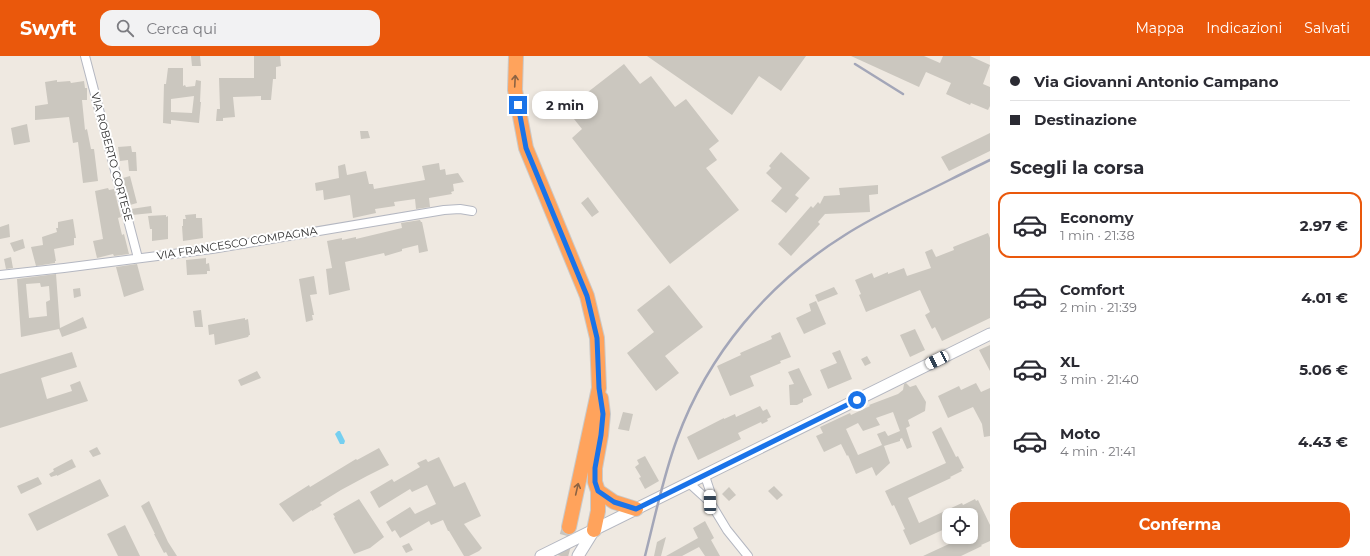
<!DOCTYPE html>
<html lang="it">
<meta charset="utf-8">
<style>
body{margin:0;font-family:Montserrat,sans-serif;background:#f2f2f3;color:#2b2b33;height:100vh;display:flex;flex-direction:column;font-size:15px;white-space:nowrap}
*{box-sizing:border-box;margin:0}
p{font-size:13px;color:#7c7c81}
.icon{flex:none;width:22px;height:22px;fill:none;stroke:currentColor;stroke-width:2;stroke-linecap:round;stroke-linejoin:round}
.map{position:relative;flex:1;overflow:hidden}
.sheet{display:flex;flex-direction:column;background:#fff;width:380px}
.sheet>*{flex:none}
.guide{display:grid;align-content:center;height:88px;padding:0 20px;background:#fff}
.buttons{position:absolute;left:942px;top:452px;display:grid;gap:8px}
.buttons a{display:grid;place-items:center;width:36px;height:36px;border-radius:8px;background:#fff;box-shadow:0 2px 6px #0003;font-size:20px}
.end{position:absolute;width:18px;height:18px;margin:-9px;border:5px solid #1a73e8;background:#fff;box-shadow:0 0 0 2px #fff}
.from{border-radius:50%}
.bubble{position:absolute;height:28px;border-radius:12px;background:#fff;box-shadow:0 2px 6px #0003;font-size:13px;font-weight:700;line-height:28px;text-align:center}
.car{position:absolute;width:12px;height:24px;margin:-12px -6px;border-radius:5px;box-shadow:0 0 3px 1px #0007;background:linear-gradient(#fff 24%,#345 0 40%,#fff 0 76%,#345 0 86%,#fff 0)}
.guide b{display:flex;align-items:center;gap:14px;height:38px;font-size:15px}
.guide b+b{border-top:1px solid #e1e1e2}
.guide i{width:10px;height:10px;background:#2b2b33}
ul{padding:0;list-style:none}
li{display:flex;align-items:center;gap:12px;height:66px;margin:0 8px 6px;padding:0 12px;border:2px solid transparent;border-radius:12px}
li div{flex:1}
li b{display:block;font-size:15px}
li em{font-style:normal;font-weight:700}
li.active{border-color:#ea580c}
li>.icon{width:36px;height:36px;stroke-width:1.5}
h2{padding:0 20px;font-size:18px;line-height:48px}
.button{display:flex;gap:8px;margin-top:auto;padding:8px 20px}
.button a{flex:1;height:46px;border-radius:12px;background:#ea580c;color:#fff;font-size:16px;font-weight:700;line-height:46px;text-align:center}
header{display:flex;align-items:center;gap:24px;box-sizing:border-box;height:56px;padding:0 20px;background:#ea580c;color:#fff}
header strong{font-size:19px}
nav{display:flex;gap:22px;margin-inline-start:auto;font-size:14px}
.search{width:280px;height:36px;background:#f2f2f3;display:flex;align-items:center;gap:10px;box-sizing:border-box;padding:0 14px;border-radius:12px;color:#7c7c81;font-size:15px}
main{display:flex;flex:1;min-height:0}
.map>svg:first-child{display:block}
</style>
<header>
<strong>Swyft</strong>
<div class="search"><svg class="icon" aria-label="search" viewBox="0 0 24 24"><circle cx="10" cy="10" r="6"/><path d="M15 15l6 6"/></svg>Cerca qui</div>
<nav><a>Mappa</a><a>Indicazioni</a><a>Salvati</a></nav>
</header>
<main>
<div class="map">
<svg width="990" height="500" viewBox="0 0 990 500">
<rect width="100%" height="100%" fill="#efe9e1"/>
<path fill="#75cff0" d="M338 375H340L345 385 344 388H340L335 378Z"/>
<path fill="#cbc7bf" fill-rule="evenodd" d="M191 0H200L201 10H192Z
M254 0H280L281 10 276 11V23H273L271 44H261V40L233 41 235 61 223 62V65H216L217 53H220L219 22H254Z
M647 0H806L781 35 759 20 732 59Z
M851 0H924L940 7 943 0H970L990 9 983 28 990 31V50L988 54 971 47 970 49 946 38 951 27 926 16 919 31Z
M624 8 640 28 651 20 675 51 686 43 719 85 709 93 717 104 706 112 739 154 670 208 572 82 582 73 566 53Z
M168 12H183V30L185 29 186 31 195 30 196 24 201 25 200 46H201L199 67 171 64V68L163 67 164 28H166ZM194 40 192 57 171 56V43Z
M57 24V26L70 25 71 27 84 25 85 32H87V44H82L85 74 87 73 91 93H94L98 125 83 127 78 86 73 87 69 61 35 64V50L48 48 45 26Z
M27 68 30 86 14 89 11 72Z
M360 75H368L370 82 361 83Z
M990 77V95L949 115 941 101Z
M131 90 132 96H136L137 115H129L128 104 120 105 118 91Z
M781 96 810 122 795 139 799 142 786 157 771 145 782 132 766 117 771 112 769 110Z
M439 107 440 114 445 113 446 119 458 117 464 126 453 128 454 135 451 136 452 138 429 142 430 151 416 153 415 143 394 146 395 150 375 153 376 157 353 162 350 139 324 144 323 134 316 135 315 127 339 122 338 110 345 108 347 119 366 115 369 128H373L374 133 425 124 422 110Z
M130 120 137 147 130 149 123 122Z
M878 129V138L869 139 870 156 825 158 818 166 820 168 791 200 778 188 811 150 813 152 818 146 820 148 824 140 840 139 839 132Z
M108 132 109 134 114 133 121 161 118 162 122 179 124 178 129 198 114 200 113 198 97 202 93 185 103 183 95 135Z
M588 141 599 156 592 161 581 147Z
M151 150 152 157 132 159 131 153Z
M196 158V162H202L203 182 183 185 182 170H183V163H186L185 159Z
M166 159V161L168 160V183L152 185V173H150L148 160Z
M73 163 76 182H74V189L54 193 56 205H55V207L36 210 31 191 43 189 42 181 57 176 56 172H58V166Z
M420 164 421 166H422L428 195 419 197 418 189 402 193V195L385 200 384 197 345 206 350 234 329 239 326 213 332 212 327 185 342 182V184L356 181V183L402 172 401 167Z
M9 168 10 181 0 183V171Z
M988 177 990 182V262L942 285 935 271 932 273 925 259 930 256 920 234 866 256 859 239 861 238 855 224 872 217 874 222 888 216V218L904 212 907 220 931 212 925 196 932 193 936 201 954 194 953 191Z
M23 183 25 192 14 196 10 187Z
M11 201 13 212 6 213 4 203Z
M206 202V208L209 207 210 215H207V218L187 219 186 204Z
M137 208 144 234 124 241 116 211Z
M56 218 60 272 83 261 87 272 62 281 59 273 21 281 17 223ZM40 227 41 231 49 230 50 244 46 246 47 260 29 262 26 228Z
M314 220 317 238 310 239 314 259H312L313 264 306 266 299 223Z
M669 229 703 271 665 300 679 317 656 335 627 297 654 276 637 254Z
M834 231 838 238 818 246 815 239Z
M80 232 81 240 74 242 73 233Z
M816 245 826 268 804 278 796 262 811 255 809 248Z
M201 254 203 271H195L193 255Z
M245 262V264L248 263 250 279H249L248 281 215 289 214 278 209 279 208 269Z
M915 273 925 294 910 301 900 279Z
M780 276 791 301 780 305 781 307 750 320 754 330 730 340 717 310 741 299 740 297 772 283 771 280Z
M990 289V315L979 294Z
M840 294 852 323 828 333 820 314 837 307 832 297Z
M72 296 77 311 41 322 47 343 72 335 70 329 80 325 88 345 0 372V318Z
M867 300 871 307 865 310 861 303Z
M799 312 812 339 803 343V346L797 349H790L789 329 794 328 788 316Z
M257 315 261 322 241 330 238 324Z
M906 327 910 331 916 329 926 346 925 355 908 364 910 370 906 372 912 391 907 393 902 382 900 383V385L884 390 890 407 876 420 872 411 856 418 848 399 847 400 841 388 824 396 816 380 823 377 820 371 850 357 851 359 870 350 869 349 898 338 903 334 904 328ZM893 356 900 375 888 380 885 375 877 378 882 389 858 399 846 373 858 367 863 375 880 369 876 362Z
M976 327 981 336 990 332V380L984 381 982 368 973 351 948 362 938 340 959 330 961 334Z
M760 350 763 355 767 353 771 361 767 363 768 365 762 368 761 366 738 377 741 383 698 404 687 381 724 362V363L735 358 736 361Z
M623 356 633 358 629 375 618 373Z
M941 371 956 401 958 400 964 412 961 413 962 415 950 421 951 422 908 442 919 467 962 447 963 449 975 443 976 445 978 444 990 469V485L981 489 982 490 961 500H923L964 481H971V478L978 475 971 459H949V471L910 489 903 474 905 473 894 449 892 450 885 435 946 407 932 376Z
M97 391 101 398 93 401 89 395Z
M379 392 389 409 367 420 341 434 320 447 322 449 312 455V454L293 466 279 448 309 429 310 431 356 403 357 404Z
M645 400 659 425 645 433 639 422 641 421 635 411 639 408 637 404Z
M439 401 454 431 465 426 481 460 464 468 482 492 479 495 469 500H464L449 475H448L443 464 431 469 429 465 400 482 395 474 392 476 386 466 410 451 415 458 436 448 427 429 412 436 410 433 379 452 370 436 392 423 394 426 420 411 417 407 426 403 428 406Z
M72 403 76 411 57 420V419L51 421 49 418 54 415 53 413Z
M38 421 42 428 21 438 17 430Z
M100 423 109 440 37 475 28 458Z
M774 430 783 439 777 444 768 435Z
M729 431 736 439 729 445 722 438Z
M359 443 384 481 370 492 354 498 334 462 335 461 333 458Z
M149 445 168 486 177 500H168L166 496 164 497 154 478H155L141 450Z
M705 465 714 482 711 484 720 500H705L699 491 682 500H666L698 482 693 472Z
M125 469 140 500H118L107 478Z
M666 481 661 500H654L657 486Z
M409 487 413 494 406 497 402 490Z"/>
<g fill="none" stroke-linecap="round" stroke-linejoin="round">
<path stroke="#c8c4bd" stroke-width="14" stroke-dasharray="14 7" stroke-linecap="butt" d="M561 500 569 471"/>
<defs>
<path id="street" d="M85 0 138 202
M0 219 64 212 212 193 444 154 460 153 472 155
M705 420 710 435V446
M689 427 710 446 727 474 748 500"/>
<path id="secondary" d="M541 500 990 278
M578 500 594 474"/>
<path id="highway" d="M516 0 515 34 526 92 587 240 597 282 599 332 569 471
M598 435 614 446 636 453
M594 474 598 455V435L595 426V412L601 379 603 358 601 342"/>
</defs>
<use href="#street" stroke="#b4b7c1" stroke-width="10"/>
<use href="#secondary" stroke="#b4b7c1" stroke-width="13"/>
<use href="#highway" stroke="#c9c9c9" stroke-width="16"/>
<use href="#street" stroke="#fff" stroke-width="8"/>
<use href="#secondary" stroke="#fff" stroke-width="11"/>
<use href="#highway" stroke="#ffa35c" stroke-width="14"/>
<path stroke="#a3a6b8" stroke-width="2.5" d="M855 8 903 38
M645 500C655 461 663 421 677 383 708 298 768 227 845 179 865 166 887 155 909 144 936 131 963 117 990 104"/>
</g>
<defs><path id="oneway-shaft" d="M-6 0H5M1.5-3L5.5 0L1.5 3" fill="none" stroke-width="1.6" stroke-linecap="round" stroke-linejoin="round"/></defs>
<g stroke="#8c6343">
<use href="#oneway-shaft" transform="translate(515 25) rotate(-87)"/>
<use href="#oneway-shaft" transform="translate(577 433) rotate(-77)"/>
</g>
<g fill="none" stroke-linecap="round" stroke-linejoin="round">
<path stroke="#1a73e8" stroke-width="5" d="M518 49 526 92 587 240 597 282 599 332 603 358 601 379 595 412V426L598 435 614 446 636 453 857 344"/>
</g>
<g text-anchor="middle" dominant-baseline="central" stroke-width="4" stroke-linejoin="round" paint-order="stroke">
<g font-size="11" fill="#2e2e2e" stroke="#fff">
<text transform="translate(112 101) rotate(75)">VIA ROBERTO CORTESE</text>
<text transform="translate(237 187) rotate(-9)">VIA FRANCESCO COMPAGNA</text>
</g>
</g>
</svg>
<div class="buttons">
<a><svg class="icon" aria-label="locate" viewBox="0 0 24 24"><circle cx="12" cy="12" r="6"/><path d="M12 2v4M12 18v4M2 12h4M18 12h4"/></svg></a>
</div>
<i class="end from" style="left:857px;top:344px"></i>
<i class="end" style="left:518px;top:49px"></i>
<div class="bubble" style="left:532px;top:35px;width:66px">2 min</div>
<i class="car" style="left:937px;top:304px;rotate:244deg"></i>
<i class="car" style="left:710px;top:446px;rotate:359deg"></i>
</div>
<section class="sheet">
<div class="guide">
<b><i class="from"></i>Via Giovanni Antonio Campano</b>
<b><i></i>Destinazione</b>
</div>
<h2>Scegli la corsa</h2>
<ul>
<li class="active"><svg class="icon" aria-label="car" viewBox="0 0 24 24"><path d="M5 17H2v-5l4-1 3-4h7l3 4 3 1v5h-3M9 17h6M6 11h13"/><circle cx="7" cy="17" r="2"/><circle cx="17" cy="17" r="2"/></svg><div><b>Economy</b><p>1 min · 21:38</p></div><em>2.97 €</em></li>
<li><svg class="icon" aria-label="car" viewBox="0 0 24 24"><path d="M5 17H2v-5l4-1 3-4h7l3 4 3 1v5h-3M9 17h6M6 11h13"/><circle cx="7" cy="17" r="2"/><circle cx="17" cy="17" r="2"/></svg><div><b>Comfort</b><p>2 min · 21:39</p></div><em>4.01 €</em></li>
<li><svg class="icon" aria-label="car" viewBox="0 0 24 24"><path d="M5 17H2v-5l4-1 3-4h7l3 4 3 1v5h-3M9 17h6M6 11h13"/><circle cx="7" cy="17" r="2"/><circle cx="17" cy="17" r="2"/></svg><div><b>XL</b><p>3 min · 21:40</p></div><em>5.06 €</em></li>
<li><svg class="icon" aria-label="car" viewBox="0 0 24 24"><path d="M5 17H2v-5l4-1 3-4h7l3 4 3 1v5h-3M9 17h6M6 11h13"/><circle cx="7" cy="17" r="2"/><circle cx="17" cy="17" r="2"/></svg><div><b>Moto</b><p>4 min · 21:41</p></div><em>4.43 €</em></li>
</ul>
<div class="button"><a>Conferma</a></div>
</section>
</main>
